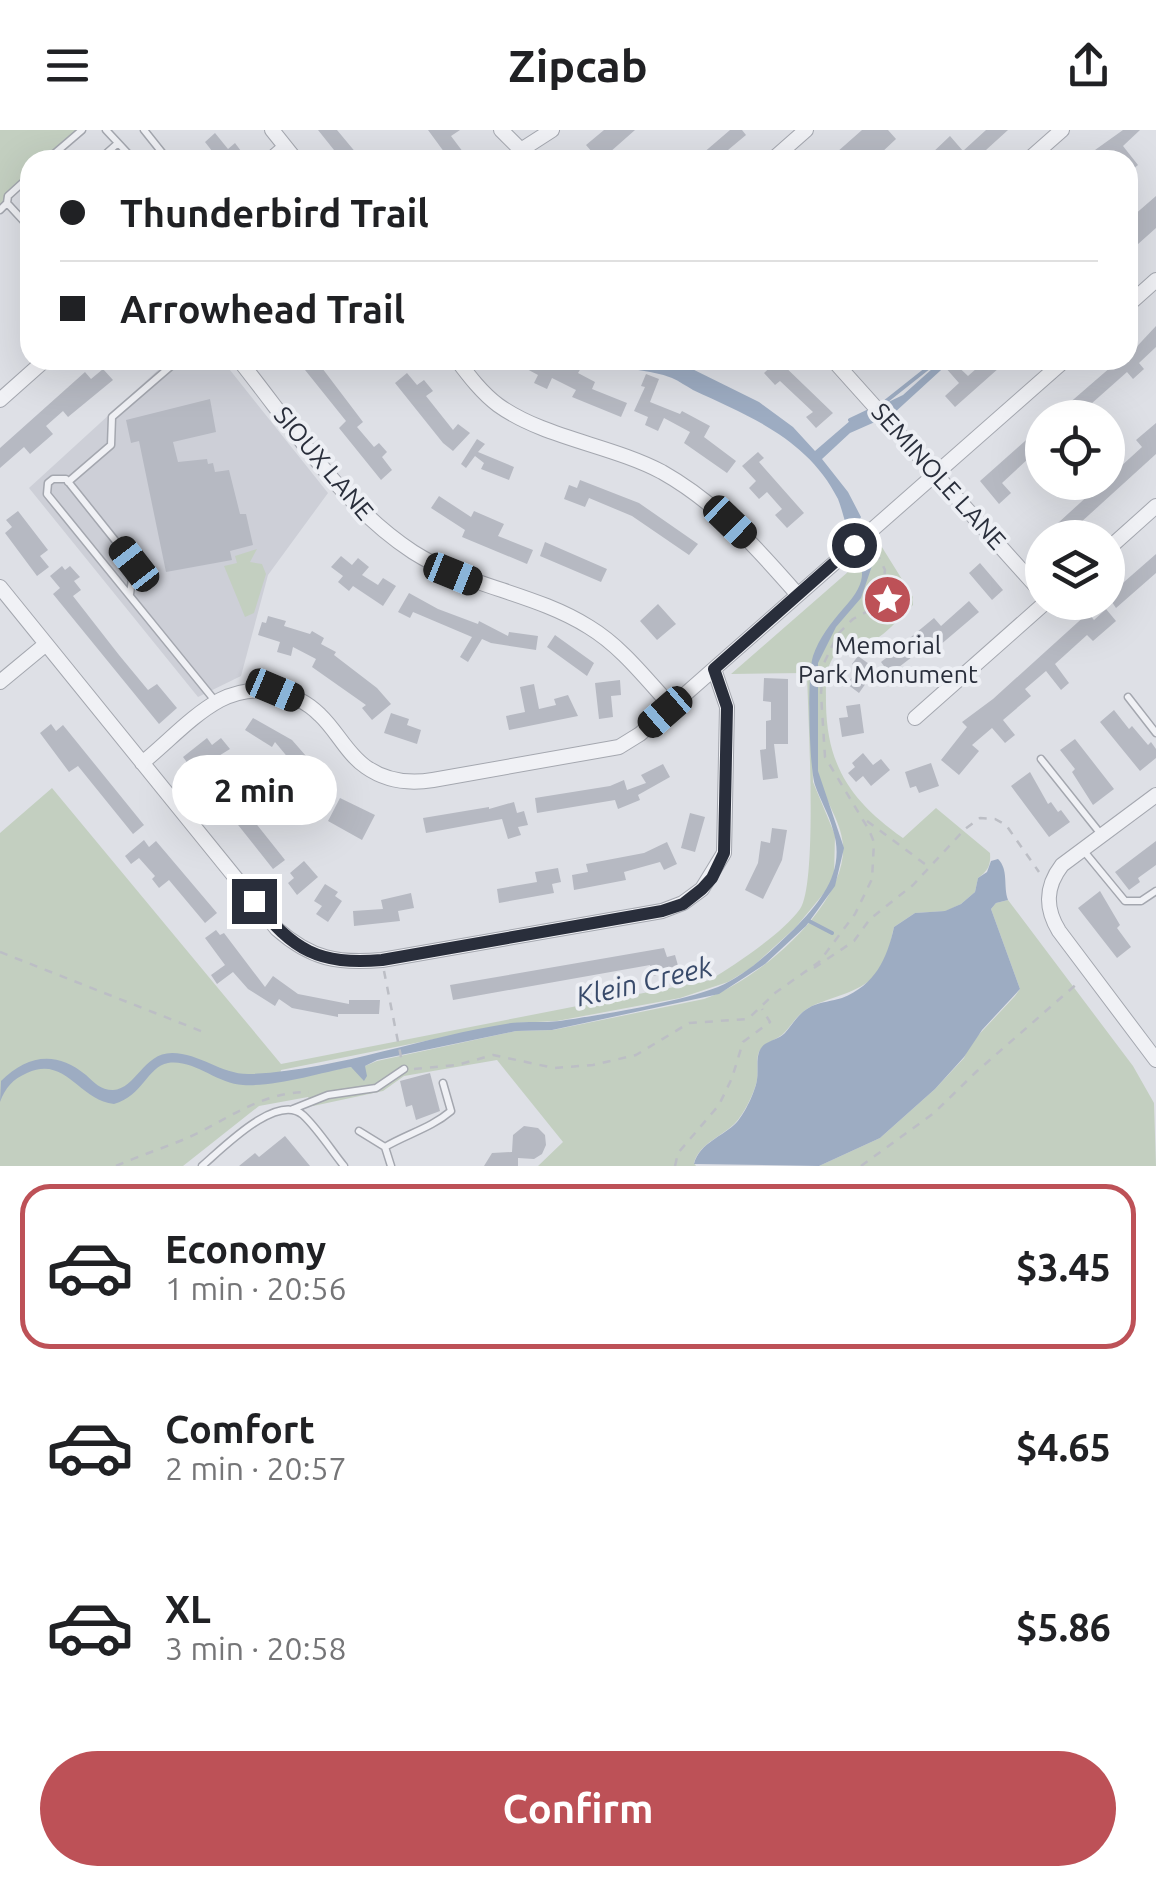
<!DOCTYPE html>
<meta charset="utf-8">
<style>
body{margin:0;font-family:Ubuntu,sans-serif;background:#f6f6f6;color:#202124;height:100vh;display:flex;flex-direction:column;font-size:38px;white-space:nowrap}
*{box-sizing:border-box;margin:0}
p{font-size:32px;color:#757577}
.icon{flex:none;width:55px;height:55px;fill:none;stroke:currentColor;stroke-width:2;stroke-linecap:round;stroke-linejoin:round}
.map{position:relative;height:1036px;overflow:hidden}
.details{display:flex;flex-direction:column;background:#fff;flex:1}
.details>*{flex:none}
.banner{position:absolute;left:20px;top:20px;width:1118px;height:220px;border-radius:30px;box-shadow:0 10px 40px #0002;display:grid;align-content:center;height:220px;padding:0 40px;background:#fff}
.buttons{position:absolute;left:1025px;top:270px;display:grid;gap:20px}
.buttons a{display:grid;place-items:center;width:100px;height:100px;border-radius:50%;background:#fff;box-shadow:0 10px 40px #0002;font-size:50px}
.end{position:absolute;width:45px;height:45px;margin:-22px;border:12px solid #292e3b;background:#fff;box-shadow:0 0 0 5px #fff}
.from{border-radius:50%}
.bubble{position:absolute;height:70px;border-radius:35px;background:#fff;box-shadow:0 10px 40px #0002;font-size:32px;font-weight:700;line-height:70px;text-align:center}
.car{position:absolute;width:30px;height:60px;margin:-30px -15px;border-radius:12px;box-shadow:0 0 8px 2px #0007;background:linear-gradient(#222 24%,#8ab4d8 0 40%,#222 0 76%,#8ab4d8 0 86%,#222 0)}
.banner b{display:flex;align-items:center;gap:35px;height:95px;font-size:38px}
.banner b+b{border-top:2px solid #e0e0e0}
.banner i{width:25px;height:25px;background:#202124}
ul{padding:18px 0 0;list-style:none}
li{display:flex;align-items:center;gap:30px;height:165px;margin:0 20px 15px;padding:0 20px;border:5px solid transparent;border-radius:30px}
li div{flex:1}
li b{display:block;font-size:38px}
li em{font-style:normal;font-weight:700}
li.selected{border-color:#bd5157}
li>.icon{width:90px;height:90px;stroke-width:1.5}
.cta{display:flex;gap:20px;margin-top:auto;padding:20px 40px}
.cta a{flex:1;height:115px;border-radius:60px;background:#bd5157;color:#fff;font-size:40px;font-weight:700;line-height:115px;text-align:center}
header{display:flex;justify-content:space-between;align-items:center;height:130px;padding:0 40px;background:#fff;font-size:45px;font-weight:700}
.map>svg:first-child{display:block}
</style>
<header><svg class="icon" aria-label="menu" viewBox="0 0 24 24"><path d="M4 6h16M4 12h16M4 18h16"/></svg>Zipcab<svg class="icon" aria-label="share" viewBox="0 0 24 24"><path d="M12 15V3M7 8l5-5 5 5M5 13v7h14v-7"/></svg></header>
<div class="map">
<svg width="1156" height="1036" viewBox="0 0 1156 1036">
<rect width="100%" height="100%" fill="#dee0e6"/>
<path fill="#cdcfd7" d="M169 230H222L328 363 268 445 241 546 198 567 29 358Z"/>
<path fill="#c3cfc0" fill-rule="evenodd" d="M0 0H83L49 30H30V47L8 66 0 82Z
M880 414 913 467V475C902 485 891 499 879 507 866 517 848 509 837 522 824 538 826 554 826 574 827 637 852 672 903 708L936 678 990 723C991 735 988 741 978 748L975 762 961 774 946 781 915 783 894 797C891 808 889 824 884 834 867 862 839 864 812 876 798 883 794 892 785 902 778 910 766 911 760 920 755 928 759 940 757 950 755 961 745 982 737 991 723 1007 700 1012 694 1033L696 1036H538L563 1012 497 930 404 946 383 961 313 976 308 967 259 976 183 1036H0V703L52 658 281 934 710 850C735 835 783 803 800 779 818 754 808 583 807 543L731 544ZM810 547 816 549C816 579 813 612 818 642 822 668 841 689 843 715 847 776 756 852 704 869L553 900 516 901 377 931 365 936V944L351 937 279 949 281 940 515 893 557 891 680 868 728 852 751 838 796 797 829 757 834 747 835 705 813 652Z
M257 419 250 432 262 434 266 444 254 483 245 487 224 436 237 433 235 426Z
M1008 770 1133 936 1154 973 1156 1036H819L880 1008 935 959 964 928 970 914 1015 866 1020 859 991 779 996 773Z"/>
<path fill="#9dacc2" d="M602 230H674L759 272 793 297 815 321 851 290 903 265 942 230H952L893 284 850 303 822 329 848 362 861 387 858 393 874 430 861 468 836 497 818 533V641L844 718 835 756 806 796 765 834 719 864 552 900 516 901 377 930 365 936 367 946 364 951 351 937C319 943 275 957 243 955 217 954 194 929 168 933 147 937 143 966 114 974 78 970 66 925 27 943 13 949 5 958 0 972L1 951C27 925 56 920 86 945 95 953 100 960 113 960 136 959 143 923 172 923 200 923 222 945 250 944 338 940 424 906 511 893 527 891 544 893 560 891 605 884 676 873 718 857 747 845 772 820 794 799 822 771 846 740 833 700 829 684 820 670 815 655 809 636 807 545 813 526 819 508 831 493 843 479 873 446 862 437 848 400 844 390 842 379 838 369 808 309 749 286 693 260 686 256 679 251 672 248 650 239 623 241 602 230Z
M998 729C1009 740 1003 756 1008 770L996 773 991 779 1020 859 982 900 964 927 935 959 880 1008 819 1036 694 1034C700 1012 723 1007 737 992 745 983 755 962 757 950 759 938 754 922 765 914 771 910 779 909 785 903 794 893 798 883 812 876 821 872 832 871 842 868 875 855 887 829 894 797L915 783 945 781 961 774 975 762 978 748 987 742 991 731Z"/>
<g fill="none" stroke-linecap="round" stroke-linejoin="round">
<path stroke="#9dacc2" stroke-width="4" d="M885 272 938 230
M850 290 869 281
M809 791 832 803"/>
</g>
<path fill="#b6b9c2" d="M318 0H337L362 30H342Z
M428 0H460L451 6 463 22 450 30Z
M604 0H635L601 30H583L592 22 586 15Z
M730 0H742L746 5 716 30H695Z
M862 0H888L896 9 880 24 885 30H869L861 20 849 30H828Z
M986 0H1008L975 30H935L930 25 950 6 963 21Z
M1123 0H1140L1123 16 1138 35 1128 43V30H1093L1088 25Z
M215 3 228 19 235 13 244 25 238 30H219L205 12Z
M1156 66V98L1128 123V81L1133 86Z
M1156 196V217L1139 233 1144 239 1133 249 1127 242 1082 282 1086 288H1052L1119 230H1128V226Z
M297 230H316L363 292 357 297 374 317 379 313 387 322 382 327 392 340 381 350 339 298 346 291Z
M510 230H558L569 236 570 232 581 238 578 243 595 252 592 259 627 273 621 287 572 267 576 260 552 248 547 259 534 253 538 245Z
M778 230 833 283 816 298 806 287 813 282 780 251 775 255 764 243Z
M951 230 968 246 986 230H1008L955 277 945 266 959 253 944 236Z
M103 239 113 250 68 287 63 281 46 296 53 304 30 324 24 317 0 338V318L85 242 91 249Z
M407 243 417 255 424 250 433 261 426 266 453 300 458 294 470 303 453 321 443 313 395 253Z
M646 244 659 249 650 272 680 284 682 281 710 296 704 307 736 331 727 343 684 313 690 302 664 288 658 301 645 295 648 287 634 281 645 257 641 256Z
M210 269 216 302 173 312 178 332 207 329 208 334 213 333 215 342 229 340 240 384H246L253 415 230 421 232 430 166 442 139 311 131 313 126 290Z
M1156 293V324L1068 404 1058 393 1103 352H1108V348L1142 317 1136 310Z
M1042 296V316L1002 353 1011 363 999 374 980 351Z
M477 309 485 314 478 322 514 337 509 350 481 339 484 333 475 326 466 338 461 334Z
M758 322 764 328 759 332 804 383 787 398 775 385 782 379 767 362 759 369 749 358 756 351 742 336Z
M580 350 639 373 698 414 689 425 632 386 589 368 585 377 564 369 569 355 577 358Z
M439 366 471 387 474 381 504 394 498 406 533 420 527 434 462 407 465 400 431 378Z
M18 381 48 420 40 426 49 437 37 446 5 403 12 397 6 390Z
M545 412 607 439 601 452 540 426Z
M1156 424V443L1116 478 1108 466Z
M341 426 352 435 358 428 369 437 362 445 378 455 383 448 396 456 383 476 353 456 349 461 338 452 343 446 331 437Z
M980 433 1003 460 992 470 969 443Z
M62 436 65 440 70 436 80 447 74 451 81 460 73 466 119 525 148 560 157 554 177 578 159 594 53 464 60 458 50 446Z
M409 463 438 479 478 494 479 491 508 506 509 502 538 506 536 520 491 513 482 509 468 532 460 527 472 507 413 482 410 488 398 482Z
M969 471 979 482 926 527 921 520 890 544 881 532 895 521 890 515 901 507 905 512 934 488 941 496Z
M658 474 676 494 657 510 640 491Z
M1106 479 1116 491 1093 511 1087 505 1055 534 1069 553 1061 560 1046 541 1025 559 1031 566 1003 590 1015 605 1005 613 992 598 972 615 979 621 959 645 941 630 967 597 962 592 993 569 1088 483 1094 490Z
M268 486 286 491 284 496 310 504 312 501 324 508 321 514 336 522 334 525 377 558 391 574 372 590 362 578 366 575 312 537 316 529 293 517 291 526 277 522 280 512 258 505 262 492 266 493Z
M555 505 594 533 587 546 547 517Z
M858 526 876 539 859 563 847 554 858 539 852 534Z
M764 548 788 549V614H774L778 648 763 650 760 620 766 619V591L771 590V572L763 571Z
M620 550 621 565 611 566 613 587 599 589 595 553Z
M534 554 539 579 556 575 554 569 568 565 578 586 509 600 506 586 525 582 520 557Z
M860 574 864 603 842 607 839 588 848 587 846 576Z
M1114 580 1129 599 1132 596 1148 615 1151 612 1156 619V628L1140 641 1100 592Z
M391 583 409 589 407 595 421 600 417 614 384 603Z
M253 588 292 610 335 659 317 675 298 654 305 648 275 612 272 617 245 600Z
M51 594 56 601 63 595 144 695 133 704 78 636 69 642 40 603Z
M207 608 212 615 221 608 230 619 209 632 206 628 192 639 183 627Z
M1075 609 1114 659 1093 675 1072 642 1075 639 1060 620Z
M863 623 873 635 881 629 890 640 871 656 863 646 856 652 848 643 855 637 852 633Z
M931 633 939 656 919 663 916 656 910 658 905 642Z
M663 634 670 647 638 665 640 670 618 679 615 670 537 683 535 668 610 656 624 650 627 660 646 653 641 645Z
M1030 642 1048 674 1051 672 1058 682 1061 680 1070 692 1049 707 1011 656Z
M228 643 259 679 250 686 285 730 273 739 215 666 222 660 217 653Z
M340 668 375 685 362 710 328 691Z
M514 672 517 683 524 681 528 695 518 697 521 705 508 709 502 689 426 703 423 688 489 677V679Z
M690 683 705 687 695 722 681 718Z
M772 698 787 700 782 730 763 769 745 760 758 733 761 711 770 713Z
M144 710 149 717 156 711 217 783 205 793 169 750 159 758 152 749 155 746 139 728 131 734 125 726Z
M1156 711V735L1138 748 1140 752 1129 760 1115 742Z
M667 712 677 734 664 740 660 732 624 742 626 750 574 760 572 745 588 742 586 734 644 723Z
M304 731 318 747 297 765 288 753 294 748 290 743Z
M558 738 561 752 552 754 554 763 499 773 497 759 537 752 535 742Z
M325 754 338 762 335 766 342 771 328 792 316 784 322 776 314 771Z
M1100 761 1120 795 1117 798 1131 817 1117 828 1078 778Z
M411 763 414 778 398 781 400 791 354 796 353 781 383 779 381 770Z
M216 800 220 805 224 803 265 857 273 846 298 864 349 874V870H380L379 884H338V887L292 878 279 869 275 876 248 859 233 842 217 854 211 845 225 835 205 808Z
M664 818 667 827 675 825 679 839 653 846 650 835 453 870 450 855Z
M430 943 440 981 416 990 412 975 406 977 400 951Z
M524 996 538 998 545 1005 546 1015 542 1024 534 1029 518 1028V1036H484L492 1023 512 1022 513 1005Z
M285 1006 310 1036H239L255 1023 259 1027Z"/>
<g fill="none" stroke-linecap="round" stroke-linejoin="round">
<defs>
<path id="service" d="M106 0 134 30
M144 0 168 30
M47 30 82 0
M99 30 118 13
M30 46 8 66 7 73 30 98
M0 80 7 73
M68 352 111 315 112 287 178 230
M130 464 134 434 66 349H53L48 353 47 364 216 572
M1128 567 1156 603
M1041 629 1100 703
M1083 720 1125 771H1141L1156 761
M293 979 328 965 376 958 404 939
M359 1001 385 1017C407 1004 431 998 451 981L443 953
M385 1017 391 1036
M202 1036C222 1019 277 962 303 985 318 999 331 1020 344 1036"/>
<path id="minor" d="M272 0 296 30
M501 0 521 20 522 29
M521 20 552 0
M270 30 285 17
M772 30 806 0
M1028 30 1062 0
M1128 175 1156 150
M239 230C292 296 341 375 413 422 468 457 535 463 589 497 622 517 646 549 672 577
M457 230C469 246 482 263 498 275 544 308 611 315 662 342 717 373 757 418 798 465
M833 230 1042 463
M0 270 45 230
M1108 419 1156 376
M0 457 277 799C311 829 338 834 382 830L662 781 683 773 702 759 724 723 727 577 714 539
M0 552 46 514
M915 588 1046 472
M142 633C167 613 192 585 220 570 253 553 294 559 320 585 337 601 347 624 366 637 386 651 409 654 433 650L619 617 640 604 1065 230
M1156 665 1062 735C1045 757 1045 778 1059 801L1156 930"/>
</defs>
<use href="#service" stroke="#a4a7af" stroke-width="9"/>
<use href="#minor" stroke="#a4a7af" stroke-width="16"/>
<path stroke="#bcbec5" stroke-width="2.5" stroke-dasharray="8 8" stroke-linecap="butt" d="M867 691 929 737
M0 822 206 903
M814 838 854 811 870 789 913 755 965 699 980 688 995 689 1006 695 1039 742
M384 841 402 932
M414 939 457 935 493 925 554 938 593 935 636 925 689 893 748 889 775 863 819 832 855 784 872 749 874 712 869 700 825 627 821 564 823 535 838 504 853 489 872 479 883 458 885 440 874 417
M116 1036C143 1024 171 1016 198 1003 235 984 265 962 309 962
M675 1036 678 1023 719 975 732 948 743 912 770 892 762 879
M861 1036 934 983 976 942 1079 852"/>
<use href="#service" stroke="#f0f1f5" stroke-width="6"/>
<use href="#minor" stroke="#f0f1f5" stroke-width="14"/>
</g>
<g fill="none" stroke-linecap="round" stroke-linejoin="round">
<path stroke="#292e3b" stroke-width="12" d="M254 771C294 821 318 835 382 830L662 781 683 774 702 759 712 748 724 723 727 577 714 539 854 415"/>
</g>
<defs>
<symbol id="sight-disc" viewBox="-11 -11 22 22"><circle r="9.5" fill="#bd5157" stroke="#edeff4"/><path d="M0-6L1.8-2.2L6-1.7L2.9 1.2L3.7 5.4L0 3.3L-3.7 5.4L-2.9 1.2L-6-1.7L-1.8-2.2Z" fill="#fff"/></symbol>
</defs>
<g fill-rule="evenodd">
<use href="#sight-disc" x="860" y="442" width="55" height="55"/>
</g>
<g text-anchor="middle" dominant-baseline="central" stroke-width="8" stroke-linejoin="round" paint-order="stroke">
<g font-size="25" fill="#292e3b" stroke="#edeff4">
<text transform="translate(324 333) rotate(50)">SIOUX LANE</text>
<text transform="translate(939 346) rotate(48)">SEMINOLE LANE</text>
</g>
<g font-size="25" fill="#292e3b" stroke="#edeff4">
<text x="888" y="515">Memorial<tspan x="888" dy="29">Park Monument</tspan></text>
</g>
<g font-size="28" font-style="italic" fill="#384a6a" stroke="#edeff4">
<text transform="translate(644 851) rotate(-13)">Klein Creek</text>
</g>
</g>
</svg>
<div class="buttons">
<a><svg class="icon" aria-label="locate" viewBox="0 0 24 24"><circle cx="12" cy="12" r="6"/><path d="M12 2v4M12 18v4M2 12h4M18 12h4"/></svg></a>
<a><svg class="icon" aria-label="layers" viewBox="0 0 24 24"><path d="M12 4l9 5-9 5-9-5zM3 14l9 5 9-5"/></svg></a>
</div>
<i class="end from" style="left:854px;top:415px"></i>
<i class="end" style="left:254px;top:771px"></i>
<div class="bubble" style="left:172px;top:625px;width:165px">2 min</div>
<i class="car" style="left:730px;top:392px;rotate:134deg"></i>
<i class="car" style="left:134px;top:434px;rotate:322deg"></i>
<i class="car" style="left:453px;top:444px;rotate:112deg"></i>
<i class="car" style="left:275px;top:560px;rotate:113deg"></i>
<i class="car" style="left:665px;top:582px;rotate:229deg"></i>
<div class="banner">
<b><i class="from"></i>Thunderbird Trail</b>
<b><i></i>Arrowhead Trail</b>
</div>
</div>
<section class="details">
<ul>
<li class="selected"><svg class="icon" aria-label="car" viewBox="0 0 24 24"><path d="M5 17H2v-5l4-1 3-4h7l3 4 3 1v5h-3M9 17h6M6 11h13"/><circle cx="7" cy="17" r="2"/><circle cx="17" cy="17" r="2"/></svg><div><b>Economy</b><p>1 min · 20:56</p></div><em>$3.45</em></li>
<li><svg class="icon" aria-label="car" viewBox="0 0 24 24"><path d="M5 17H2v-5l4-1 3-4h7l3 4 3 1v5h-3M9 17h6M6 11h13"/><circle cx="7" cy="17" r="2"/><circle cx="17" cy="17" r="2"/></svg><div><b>Comfort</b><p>2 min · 20:57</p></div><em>$4.65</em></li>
<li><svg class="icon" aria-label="car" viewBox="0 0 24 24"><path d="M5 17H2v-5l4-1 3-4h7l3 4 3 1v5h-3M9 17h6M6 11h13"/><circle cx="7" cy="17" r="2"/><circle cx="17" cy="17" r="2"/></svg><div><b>XL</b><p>3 min · 20:58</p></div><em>$5.86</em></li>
</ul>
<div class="cta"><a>Confirm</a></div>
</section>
